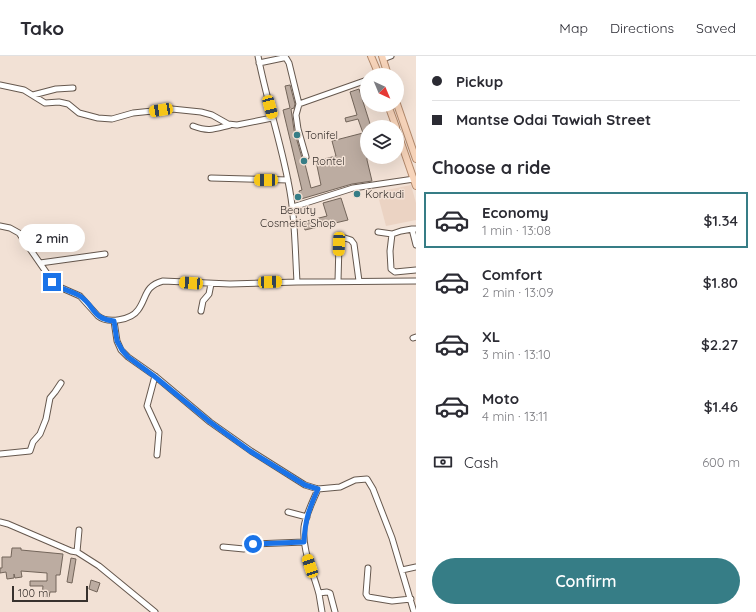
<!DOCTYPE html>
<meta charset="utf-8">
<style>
body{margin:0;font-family:Quicksand,sans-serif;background:#f2f2f3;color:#2b2b33;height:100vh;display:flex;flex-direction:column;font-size:15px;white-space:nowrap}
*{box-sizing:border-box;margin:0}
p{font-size:13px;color:#7c7c81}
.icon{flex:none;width:22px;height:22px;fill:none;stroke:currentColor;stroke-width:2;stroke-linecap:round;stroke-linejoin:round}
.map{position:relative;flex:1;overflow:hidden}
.panel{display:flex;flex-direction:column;background:#fff;width:340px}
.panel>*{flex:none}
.hud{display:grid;align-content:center;height:88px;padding:0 16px;background:#fff}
.needle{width:26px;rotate:136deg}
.buttons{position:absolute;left:360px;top:12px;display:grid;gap:8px}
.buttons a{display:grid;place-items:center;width:44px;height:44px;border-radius:50%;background:#fff;box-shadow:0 4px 16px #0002;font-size:20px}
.scale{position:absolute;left:12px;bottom:10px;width:76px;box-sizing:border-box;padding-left:4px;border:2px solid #38312d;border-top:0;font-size:11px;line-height:14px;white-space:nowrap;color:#38312d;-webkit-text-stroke:3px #f2e1d5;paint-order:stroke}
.end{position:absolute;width:18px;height:18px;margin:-9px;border:5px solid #1a73e8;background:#fff;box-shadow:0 0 0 2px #fff}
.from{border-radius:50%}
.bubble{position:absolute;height:28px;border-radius:14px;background:#fff;box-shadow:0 4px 16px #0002;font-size:13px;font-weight:600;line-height:28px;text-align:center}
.car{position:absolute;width:12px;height:24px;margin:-12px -6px;border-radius:5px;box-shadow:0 0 3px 1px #0007;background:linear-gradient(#f5c518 24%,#345 0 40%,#f5c518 0 76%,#345 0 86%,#f5c518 0)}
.hud b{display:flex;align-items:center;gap:14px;height:38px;font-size:15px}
.hud b+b{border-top:1px solid #e1e1e2}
.hud i{width:10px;height:10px;background:#2b2b33}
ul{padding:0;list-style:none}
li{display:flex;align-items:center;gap:12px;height:56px;margin:0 8px 6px;padding:0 8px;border:2px solid transparent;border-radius:0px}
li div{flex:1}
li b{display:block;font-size:15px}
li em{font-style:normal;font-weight:600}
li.selected{border-color:#367d86}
li>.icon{width:36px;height:36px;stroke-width:1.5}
h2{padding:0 16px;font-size:18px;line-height:48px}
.pay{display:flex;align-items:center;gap:10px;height:44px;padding:0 16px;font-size:15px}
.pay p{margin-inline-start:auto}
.button{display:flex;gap:8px;margin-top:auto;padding:8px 16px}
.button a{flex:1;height:46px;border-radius:24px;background:#367d86;color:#fff;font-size:16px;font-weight:600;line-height:46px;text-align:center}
header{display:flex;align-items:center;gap:24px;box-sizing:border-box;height:56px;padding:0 20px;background:#fff;border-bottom:1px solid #e1e1e2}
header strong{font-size:19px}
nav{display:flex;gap:22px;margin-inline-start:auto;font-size:14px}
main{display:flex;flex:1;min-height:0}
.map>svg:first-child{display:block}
</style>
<header>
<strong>Tako</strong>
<nav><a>Map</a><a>Directions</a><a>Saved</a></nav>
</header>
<main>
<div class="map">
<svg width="416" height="556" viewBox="0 0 416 556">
<rect width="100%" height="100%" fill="#f2e1d5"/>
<path fill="#ebd3c3" d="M411 129 416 147V164L386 170 377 136Z"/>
<path fill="#bcaca1" stroke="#73655a" d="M290 29 295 48 294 52 291 53 294 74 302 102 304 104 311 132 321 129 316 105 336 100 332 85 363 77 358 63 346 66 345 62 357 59 350 36 359 33 371 71H367V104L372 125 352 128 301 143 299 135 302 134 283 54 290 52 285 30Z
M341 142 348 164 305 174 303 166 327 160 323 147Z
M12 492H21V494L63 498 60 519H56V536H50L49 541 42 540 43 530H30V525H47V517L21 515 22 521 15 522 14 518V522L7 523 6 516 0 517V512H2V501H11Z
M71 502 76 503 72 527 67 526Z
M91 524 100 527 97 536 89 533Z"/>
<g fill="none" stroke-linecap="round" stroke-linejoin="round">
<defs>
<path id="minor" d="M258 0C266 42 280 83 288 125 295 158 295 192 297 226
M383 3 391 0
M259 7 283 2H286L289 7 299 48 296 59 298 73 306 101
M0 29 24 34 45 47 59 46 68 48 79 57 98 62 112 63 133 57 172 53 201 56 212 59 228 68 237 69 272 62
M33 39 56 33 73 32
M299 48 367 24
M193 70C209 76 214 73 230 69
M211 122 288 124
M293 151 353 132 414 123
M0 170 10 172 19 177 55 229 80 240 98 260C108 268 131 264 138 254 147 242 144 230 163 225L230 228 297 226 416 225
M412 173 401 175 392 178 390 195 391 213 395 216 416 214
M416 173H412L416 189
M378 176 392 178
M40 207 105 198
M338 225 339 188 341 184 345 182 351 184 354 188 359 225
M201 255 203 245 209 238 211 228
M114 265 117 285 121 294 128 301 155 320 210 366 251 395 305 429 318 433 340 431 355 424 367 423 373 433 392 482 414 556
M413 282 416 281
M155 320 147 350 159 376 157 399
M0 398 30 395 33 386 40 378 46 363 50 342 55 336 61 327
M318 433C313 445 306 458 304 471 302 495 313 515 319 538 320 544 321 550 322 556
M288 456 307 461
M0 466 8 468 71 495 77 496 99 510 155 556
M223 491 244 493 253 488 304 486
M77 496 79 474
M368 512 366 538 368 541 392 545 411 543
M402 514 416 511
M319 537 327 536 330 537 335 556"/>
<path id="major" d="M371 0 379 19
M382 0 388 19
M397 48 416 103
M388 49 396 71
M397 75 416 130"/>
</defs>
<use href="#minor" stroke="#66584e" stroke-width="7"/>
<use href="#major" stroke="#b1886b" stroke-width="8"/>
<use href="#minor" stroke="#fff" stroke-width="5"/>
<use href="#major" stroke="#f7d4ba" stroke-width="6"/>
</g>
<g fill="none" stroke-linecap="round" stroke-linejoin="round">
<path stroke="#1a73e8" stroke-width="5" d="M52 226C60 234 71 234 80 240 95 250 92 263 114 265L117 285 122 294 128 301 154 320 210 366 250 395 305 429 318 433C309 453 305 464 304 486L253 488"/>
</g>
<g fill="#367d86" stroke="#f2e1d5" stroke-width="1.5">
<circle cx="297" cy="79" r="4"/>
<circle cx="304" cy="105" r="4"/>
<circle cx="357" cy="138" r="4"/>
<circle cx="298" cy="141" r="4"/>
</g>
<g text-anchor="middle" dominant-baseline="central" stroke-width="3" stroke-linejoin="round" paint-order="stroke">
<g font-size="11" fill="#38312d" stroke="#f2e1d5" text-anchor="start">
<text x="305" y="79">Tonifel</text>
<text x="312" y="105">Rontel</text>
<text x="365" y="138">Korkudi</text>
<text x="298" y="154" text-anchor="middle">Beauty<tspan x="298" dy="13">Cosmetic Shop</tspan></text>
</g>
</g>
</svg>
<div class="buttons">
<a><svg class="needle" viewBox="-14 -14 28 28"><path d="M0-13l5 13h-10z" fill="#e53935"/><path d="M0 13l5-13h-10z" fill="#7c7c81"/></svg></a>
<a><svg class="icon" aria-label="layers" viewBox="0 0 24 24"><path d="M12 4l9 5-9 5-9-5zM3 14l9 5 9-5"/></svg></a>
</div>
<div class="scale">100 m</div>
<i class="end from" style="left:253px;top:488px"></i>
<i class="end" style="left:52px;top:226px"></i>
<div class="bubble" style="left:19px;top:168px;width:66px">2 min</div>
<i class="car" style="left:270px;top:51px;rotate:165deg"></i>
<i class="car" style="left:161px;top:54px;rotate:261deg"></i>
<i class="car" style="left:266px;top:124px;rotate:270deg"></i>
<i class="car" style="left:339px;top:188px;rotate:182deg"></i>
<i class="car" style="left:270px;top:226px;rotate:88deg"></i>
<i class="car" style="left:191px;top:227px;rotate:274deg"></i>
<i class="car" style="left:310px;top:510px;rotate:342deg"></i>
</div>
<section class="panel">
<div class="hud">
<b><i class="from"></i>Pickup</b>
<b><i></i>Mantse Odai Tawiah Street</b>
</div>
<h2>Choose a ride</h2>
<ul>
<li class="selected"><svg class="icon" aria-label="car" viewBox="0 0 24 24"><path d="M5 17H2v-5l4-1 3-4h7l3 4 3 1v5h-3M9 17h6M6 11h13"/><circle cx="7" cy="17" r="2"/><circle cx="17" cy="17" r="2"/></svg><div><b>Economy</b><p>1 min · 13:08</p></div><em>$1.34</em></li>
<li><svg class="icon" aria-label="car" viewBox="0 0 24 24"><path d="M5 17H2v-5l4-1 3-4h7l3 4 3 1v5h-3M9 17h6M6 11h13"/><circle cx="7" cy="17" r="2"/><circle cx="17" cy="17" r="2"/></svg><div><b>Comfort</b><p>2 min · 13:09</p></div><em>$1.80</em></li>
<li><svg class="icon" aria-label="car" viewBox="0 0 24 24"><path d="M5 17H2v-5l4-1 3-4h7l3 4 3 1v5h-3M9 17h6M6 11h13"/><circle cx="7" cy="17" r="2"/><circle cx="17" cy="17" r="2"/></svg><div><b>XL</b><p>3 min · 13:10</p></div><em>$2.27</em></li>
<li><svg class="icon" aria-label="car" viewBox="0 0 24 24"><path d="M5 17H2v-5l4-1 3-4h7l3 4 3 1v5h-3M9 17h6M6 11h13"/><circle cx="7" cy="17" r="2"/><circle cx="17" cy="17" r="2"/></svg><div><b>Moto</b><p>4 min · 13:11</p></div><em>$1.46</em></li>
</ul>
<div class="pay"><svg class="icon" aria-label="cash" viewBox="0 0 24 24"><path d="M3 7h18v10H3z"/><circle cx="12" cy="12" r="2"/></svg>Cash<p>600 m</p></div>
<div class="button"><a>Confirm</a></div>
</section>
</main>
